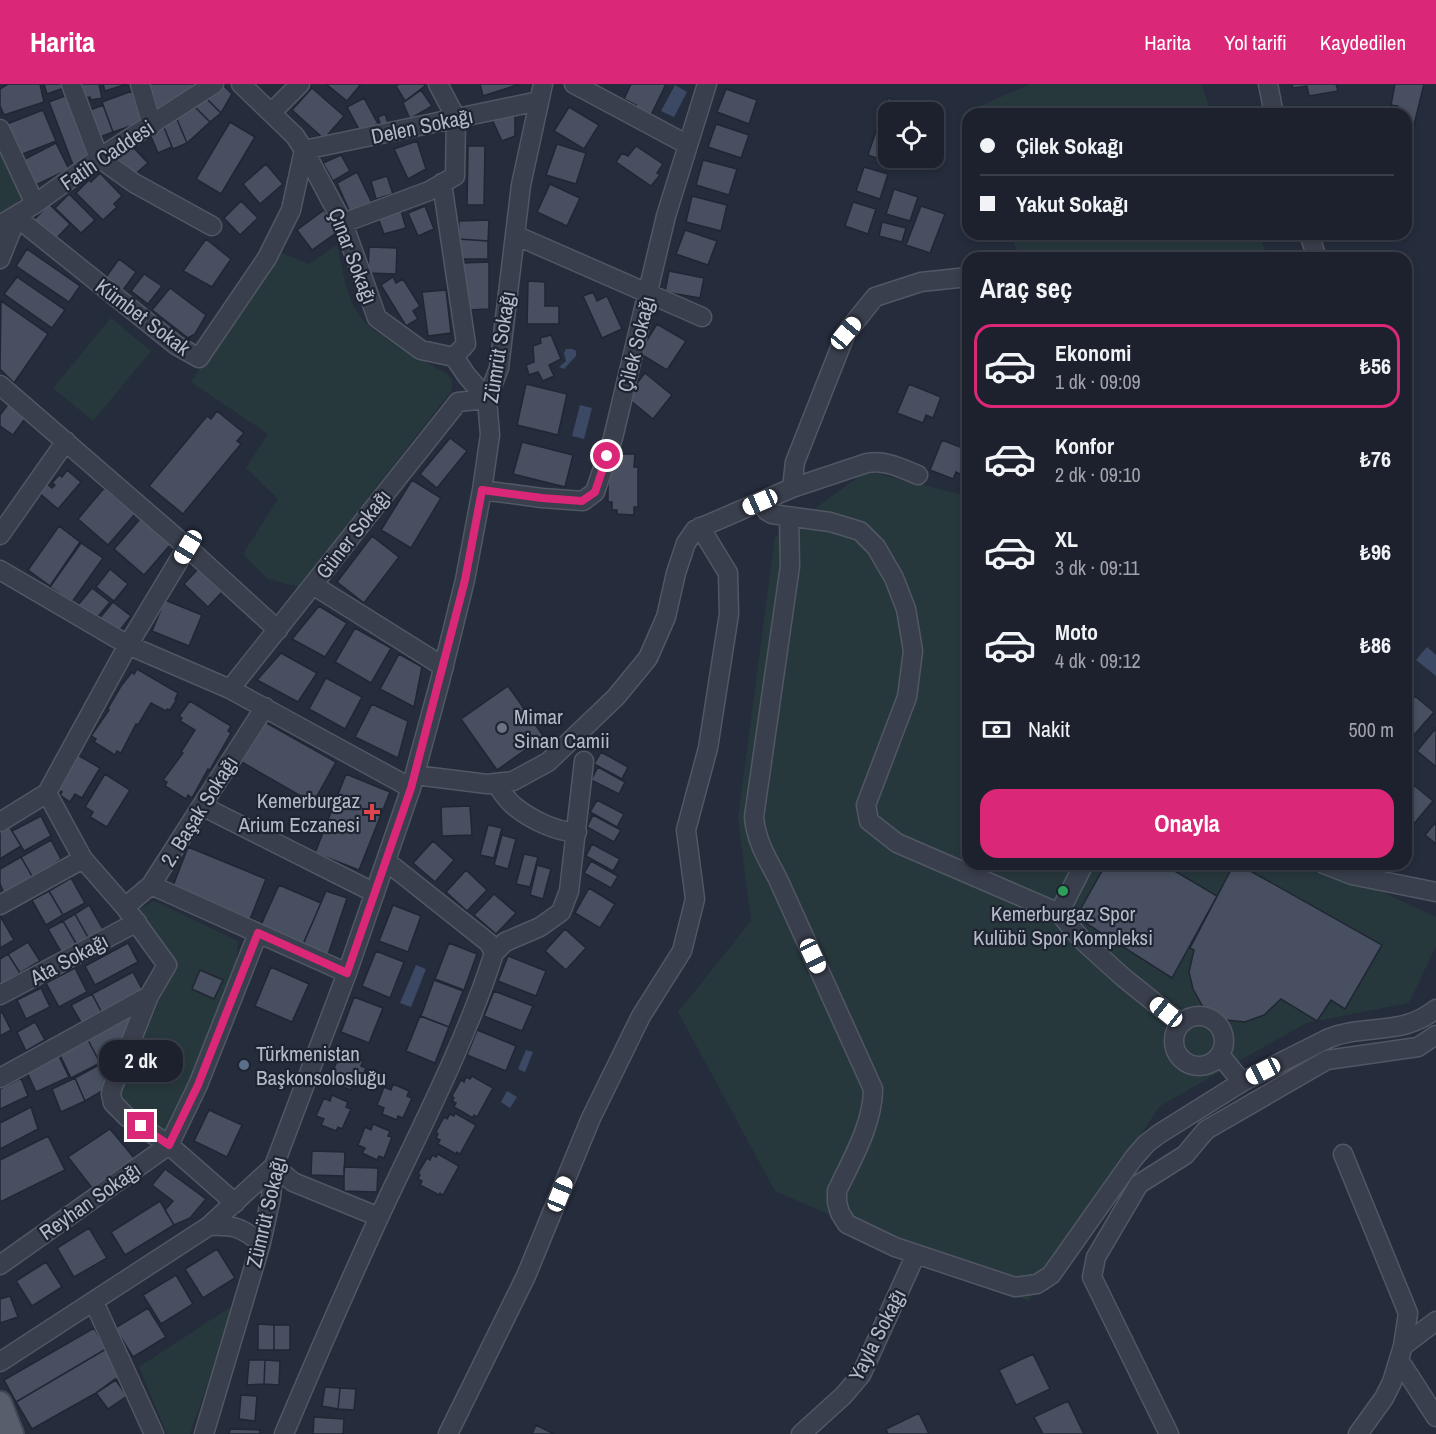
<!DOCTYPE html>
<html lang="tr">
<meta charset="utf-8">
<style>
body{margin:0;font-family:"Archivo Narrow",sans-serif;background:#292e39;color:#f1f3f6;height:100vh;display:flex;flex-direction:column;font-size:22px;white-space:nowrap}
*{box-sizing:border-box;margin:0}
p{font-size:20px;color:#a0a3aa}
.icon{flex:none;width:33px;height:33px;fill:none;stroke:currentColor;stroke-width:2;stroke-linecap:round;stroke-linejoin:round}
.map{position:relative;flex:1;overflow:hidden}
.details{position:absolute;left:962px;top:168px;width:450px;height:618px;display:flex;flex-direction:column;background:#1c212d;border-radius:18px;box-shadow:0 3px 9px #0003,0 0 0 2px #3a3e49}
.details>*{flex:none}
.hud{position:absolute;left:962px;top:24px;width:450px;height:132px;border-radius:18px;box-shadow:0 3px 9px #0003,0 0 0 2px #3a3e49;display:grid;align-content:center;height:132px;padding:0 18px;background:#1c212d}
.controls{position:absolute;left:878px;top:18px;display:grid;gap:12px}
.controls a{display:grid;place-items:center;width:66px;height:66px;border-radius:12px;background:#1c212d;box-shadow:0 3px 9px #0003,0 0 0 2px #3a3e49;font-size:30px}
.end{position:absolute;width:27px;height:27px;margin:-14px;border:8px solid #db2777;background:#fff;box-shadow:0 0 0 3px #fff}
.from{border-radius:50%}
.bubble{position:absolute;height:42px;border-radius:18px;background:#1c212d;box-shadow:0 3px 9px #0003,0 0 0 2px #3a3e49;font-size:20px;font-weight:800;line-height:42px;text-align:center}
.car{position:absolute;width:18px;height:36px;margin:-18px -9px;border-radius:8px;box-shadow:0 0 4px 2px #0007;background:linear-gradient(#fff 24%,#345 0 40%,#fff 0 76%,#345 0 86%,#fff 0)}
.hud b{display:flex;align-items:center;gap:21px;height:57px;font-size:22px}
.hud b+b{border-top:2px solid #3a3e49}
.hud i{width:15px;height:15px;background:#f1f3f6}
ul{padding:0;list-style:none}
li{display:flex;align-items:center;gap:18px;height:84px;margin:0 12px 9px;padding:0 6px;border:3px solid transparent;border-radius:18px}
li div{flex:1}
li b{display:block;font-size:22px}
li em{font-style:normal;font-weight:800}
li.on{border-color:#db2777}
li>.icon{width:54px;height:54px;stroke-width:1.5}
h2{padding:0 18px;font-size:27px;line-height:72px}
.pay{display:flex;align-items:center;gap:15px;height:66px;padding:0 18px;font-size:22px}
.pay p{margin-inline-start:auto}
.action{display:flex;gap:12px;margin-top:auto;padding:12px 18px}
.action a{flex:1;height:69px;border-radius:18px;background:#db2777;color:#fff;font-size:24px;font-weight:800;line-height:69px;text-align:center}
header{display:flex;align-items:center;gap:36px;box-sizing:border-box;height:84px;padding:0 30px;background:#db2777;color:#fff}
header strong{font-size:28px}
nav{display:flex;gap:33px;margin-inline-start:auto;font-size:21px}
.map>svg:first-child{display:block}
</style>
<header>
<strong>Harita</strong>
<nav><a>Harita</a><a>Yol tarifi</a><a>Kaydedilen</a></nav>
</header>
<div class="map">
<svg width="1436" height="1350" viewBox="0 0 1436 1350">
<rect width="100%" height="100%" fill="#252c3c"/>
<path fill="#27383d" d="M1030 0H1201L1212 30H968L967 44 962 30Z
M0 52C6 66 27 100 21 114 17 123 8 127 0 131Z
M1010 150H1259L1268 174H1020Z
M337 161C343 185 346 216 362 235 377 253 425 277 447 290L452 297V306L298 503 268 495 243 470 278 415 246 384 268 350 191 298 277 167 309 180Z
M111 234 151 267 93 337 53 304Z
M867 387 967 412 968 780H1322L1436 833V862L1409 919 1306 939 1160 1022 1028 1217 775 1107 678 928 751 837 738 734 775 453Z
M155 817 238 857 236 888 185 1009 164 1049 133 1030 119 1011 173 885 139 825Z
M235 1220 190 1350H167L139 1283Z"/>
<path fill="#3c4964" d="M675 1 687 8 674 33 661 27Z
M566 265H572L576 267V272L564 285 559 283 566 277 564 269Z
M580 321 592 324 584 355 572 352Z
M1427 563 1436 571V592L1416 576Z
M416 881 426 885 411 923 400 919Z
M526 966 533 968 525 988 518 985Z
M507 1007 517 1013 510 1024 501 1018Z"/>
<path fill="#474f60" stroke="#202633" stroke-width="1.5" d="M8 0H40L44 18 4 31 0 22V5Z
M44 0H63L64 4 47 10Z
M77 0H99L102 14 91 16 90 13 84 14Z
M103 0H127L105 7Z
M145 0H194L195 1 156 27Z
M222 0 232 10 221 29 205 13Z
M326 0H361L347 17Z
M399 0H424L425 2 405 17 396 2Z
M480 0H520L483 12Z
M631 0H666L651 31 635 23 636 21 624 15Z
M1292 0H1336L1338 7 1309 12 1307 2 1293 4Z
M1395 0H1424L1413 45 1406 43V30H1396L1398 22 1391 21Z
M312 4 344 32 324 55 292 26Z
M726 5 757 16 749 40 717 28Z
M421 6 432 22 410 35 403 19Z
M132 7 143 38 113 48 102 18Z
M70 10 91 69 73 81 49 18Z
M205 13 221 29 210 38 193 21Z
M364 14 378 40 361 49 347 23Z
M888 14 911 22 909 28H888V41L880 38Z
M103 21 113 48 95 55 85 28Z
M193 21 210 38 187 59 176 33Z
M569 23 599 41 584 65 554 47Z
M511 25 515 34V52L502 57 490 31Z
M43 26 56 57 20 71 7 40Z
M385 30 389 42 382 45 378 33Z
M176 33 187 59 173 65 163 41Z
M230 38 255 53 221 110 196 95Z
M716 40 749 51 741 74 708 63Z
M163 41 172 63 158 69 149 48Z
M876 47 888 51V74H893L891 79 868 71Z
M417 57 426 85 408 95 394 65Z
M56 59 69 85 36 101 23 76Z
M557 60 586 69 576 100 546 91Z
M132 62 148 79 133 92 117 75Z
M468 62H485L484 121H467Z
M636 62 663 80 657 89 660 91 651 102 616 78 622 69 628 72Z
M341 71 350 87 333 97 323 79Z
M703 76 737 85 729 111 696 101Z
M266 80 283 100 260 120 243 100Z
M864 83 888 90 880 115 856 107Z
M357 88 374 123 352 133 337 99Z
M100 89 122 112 114 120 117 123 103 136 76 109 89 96 91 98Z
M387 92 393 110 376 115 371 97Z
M550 100 580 114 567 142 537 128Z
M894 105 918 113 910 137 886 130Z
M69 110 95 136 81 149 55 124Z
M692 112 727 121 721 147 686 138Z
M241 117 258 134 240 151 224 134Z
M853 118 876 125 868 150 845 142Z
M49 120 70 140 52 159 31 139Z
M425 122 434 145 418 152 408 129Z
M921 122 945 130 930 169 906 161Z
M324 126 339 147 312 166 297 146Z
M401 127 406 144 384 150 378 134Z
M489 136 488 157 458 155 459 137Z
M882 138 906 144 902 158 879 152Z
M685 146 717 157 708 181 676 170Z
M206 155 231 175 212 203 183 187Z
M458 155 488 157V175H460Z
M369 163 397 164 396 190 368 189Z
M27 165 80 202 69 218 16 182Z
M119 175 136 188 123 206 106 193Z
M489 178V225L468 226 461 179Z
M669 187 704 194 700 214 665 208Z
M144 190 162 202 148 220 131 207Z
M17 193 65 226 52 244 4 210Z
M393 193 396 199 403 195 420 222 413 227 418 235 406 242 381 201Z
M528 197 545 198V222H559V240H527Z
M170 204 206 231 195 250 188 254 152 226Z
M446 206 451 249 428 252 422 208Z
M593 208 597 217 607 212 622 245 602 254 583 212Z
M1 217 48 250 14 299 0 285Z
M657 240 686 257 667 286 639 269Z
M551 251 561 275 549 281 554 292 543 297 538 288 529 291 526 281 534 278 533 262 541 259 540 254Z
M645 289 672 311 653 335 626 313Z
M526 300 567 310 558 351 517 341Z
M909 300 941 313 933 334 926 331 923 339 897 329Z
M9 319 27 332 13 351 0 342V331Z
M217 327 244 349 237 357 241 360 183 430 149 402 207 332 211 335Z
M450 354 467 367 437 404 420 390Z
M942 356 968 366V384L964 392 956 388 953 395 930 386Z
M522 358 573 371 565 403 513 390Z
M615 370H635L634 383H638V423H634V431L617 430V426H612V418H608V387H612V377H615Z
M67 386 81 398 58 425 38 408 46 399 52 404 55 401 52 399 59 391 62 393Z
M412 396 441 414 411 464 381 446Z
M104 404 135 430 108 461 78 435Z
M140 435 171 460 144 491 114 465Z
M59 442 80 458 50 502 28 486Z
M372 452 399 473 364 519 337 498Z
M81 459 103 474 72 518 50 503Z
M110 485 128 500 114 517 96 503Z
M198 485 222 508 208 523 184 500Z
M92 504 110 518 96 535 78 521Z
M165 516 202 531 189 562 152 547Z
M113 518 131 532 117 550 99 535Z
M319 522 347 539 325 573 292 555Z
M355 544 391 564 371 599 335 578Z
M281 569 317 589 298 618 257 596Z
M399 570 422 583 414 623 380 605Z
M137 585 178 609 175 615H177L170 626 167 625 166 627 151 619 138 641 136 640 121 669 117 667 115 671 94 658 96 655 91 652 109 626 108 624 121 602 132 588 134 590Z
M326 594 362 613 345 645 309 625Z
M508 602 544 653 497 686 461 635Z
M1415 612 1434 628 1408 658 1406 656V624Z
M190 617 231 642 228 647 231 649 210 686 208 685 192 714 188 711 186 715 165 702 167 698 163 696 183 669 181 668 195 646 180 637 182 634 179 632Z
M372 620 408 637 398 674 355 653Z
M263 637 336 678 313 719 240 677Z
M1436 644V682H1435L1417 667Z
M601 668 628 683 622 695 594 680Z
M76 670 100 684 82 714 75 710 70 718 60 711 62 708 55 704Z
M598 683 625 698 619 710 591 696Z
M105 690 130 706 107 743 90 733 93 728 85 723Z
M346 690 390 708 359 786 315 769Z
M1415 702 1433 717 1407 748 1406 746V712Z
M597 716 624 730 617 743 590 728Z
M470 722 472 751 442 752 441 723Z
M593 731 621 746 614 758 587 743Z
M41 732 51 752 24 767 12 747Z
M1436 738V760L1425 751Z
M488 741 502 744 494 774 480 771Z
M9 742 21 762 0 775V748Z
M502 751 516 755 508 785 494 781Z
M51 756 61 775 33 794 21 773Z
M433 757 454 776 435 798 413 779Z
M592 760 620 775 613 787 586 772Z
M188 763 266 795 249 838 171 807Z
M524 770 538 773 530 803 516 800Z
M21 773 33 794 4 809 0 800V785Z
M591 777 618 792 611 804 584 789Z
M1106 780H1163L1217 812 1172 894 1076 833Z
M1234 780H1238L1382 861 1345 925 1331 916 1317 937 1281 915 1264 931 1245 938 1226 936 1203 923 1193 905 1189 888 1194 866 1190 864Z
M537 781 551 785 543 815 530 811Z
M466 786 487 806 467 827 446 808Z
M71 794 85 819 63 831 49 807Z
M279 801 321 819 303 860 261 841Z
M589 804 615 820 600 844 575 829Z
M49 807 63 831 46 841 32 816Z
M326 807 347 814 328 871 302 863Z
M494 810 516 829 496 850 474 831Z
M89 821 104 847 89 855 75 830Z
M393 821 421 832 408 868 379 857Z
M75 830 89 855 77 861 63 837Z
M0 832 14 856 0 864Z
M63 837 78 863 63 871 48 845Z
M565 845 586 864 566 886 545 867Z
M28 858 40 877 20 889 8 870Z
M128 859 138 878 95 901 85 882Z
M449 859 477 870 464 906 435 895Z
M376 867 404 878 390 914 362 902Z
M8 870 20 889 0 901V875Z
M508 872 546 887 536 912 498 897Z
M271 883 309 900 292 938 255 922Z
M75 884 87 908 59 923 46 899Z
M200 886 223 896 214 915 192 905Z
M133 888 143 907 102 929 92 910Z
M434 896 463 907 449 943 421 932Z
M41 904 50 923 26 935 17 916Z
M494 907 533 922 522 947 484 932Z
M92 910 102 929 82 940 71 921Z
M354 913 383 924 369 959 341 948Z
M142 924 117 970 100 979 87 954Z
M2 928 11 946 0 952V929Z
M420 932 449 943 435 979 406 967Z
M35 938 45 956 26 967 17 948Z
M477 946 516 962 506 987 467 971Z
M87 954 100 979 71 994 59 969Z
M57 968 69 993 36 1008 25 984Z
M347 970 363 977 361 982 366 984 357 1004 352 1002 351 1006 336 1000 338 994 331 991 339 973 345 976Z
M117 971 109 1003 85 1017 75 994Z
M472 992 493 1004 477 1033 474 1031 473 1034 454 1023 456 1019 452 1017 454 1014 452 1012 461 996 464 998 466 993 470 995Z
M21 994 28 1012 0 1025V1005Z
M75 994 85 1017 61 1028 52 1005Z
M393 1000 409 1007 407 1012 412 1014 403 1034 398 1032 397 1036 382 1030 384 1024 377 1021 384 1003 391 1006Z
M332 1011 348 1018 346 1023 351 1025 342 1045 338 1043 336 1047 321 1041 324 1035 316 1032 324 1014 330 1017Z
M31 1023 38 1045 0 1065V1039Z
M209 1026 242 1041 227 1073 194 1057Z
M455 1029 476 1041 460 1070 457 1068 456 1070 438 1060 440 1056 436 1054 438 1050 436 1048 444 1033 447 1035 450 1030 454 1032Z
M373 1040 390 1047 388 1052 392 1053 384 1074 379 1072 377 1076 362 1069 365 1064 358 1061 365 1043 371 1046Z
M110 1045 135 1075 92 1104 68 1073Z
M48 1052 65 1086 0 1118V1076Z
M312 1067 345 1068 344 1092 311 1091Z
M438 1070 459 1082 443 1111 440 1109 439 1111 420 1101 422 1097 418 1095 420 1091 418 1089 427 1074 430 1076 432 1071 436 1073Z
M344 1083 378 1084 377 1108 344 1107Z
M165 1085 206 1115 190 1134 174 1141 165 1126 173 1117 152 1101Z
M160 1117 174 1141 125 1171 111 1148Z
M89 1144 107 1174 74 1193 57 1164Z
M217 1165 235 1194 203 1214 185 1185Z
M46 1178 62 1203 32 1222 16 1197Z
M176 1191 193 1220 161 1240 143 1211Z
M10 1212 18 1233 0 1239V1215Z
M148 1224 166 1253 133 1273 115 1244Z
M258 1240 274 1241V1266H258Z
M274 1241H290V1266H274Z
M94 1244 106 1265 16 1318 4 1296Z
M106 1265 122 1292 96 1309 32 1345 16 1318Z
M1033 1270 1050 1305 1016 1321 999 1286Z
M249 1276H265L264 1300 247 1301Z
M265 1276 280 1277 279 1301 264 1300Z
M115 1295 127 1312 108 1325 96 1309Z
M325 1303 340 1304 338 1325 322 1322Z
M340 1304 356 1305 354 1326 338 1325Z
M241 1311 257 1312 255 1337 239 1335Z
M1068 1317 1084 1350H1043L1034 1333Z
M919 1329 929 1350H888L886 1345Z
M314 1333 344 1335 343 1350H313Z
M536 1341 554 1350H532Z
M230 1345 260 1346V1350H229Z"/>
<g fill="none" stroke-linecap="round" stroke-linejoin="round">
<defs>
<path id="minor" d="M71 0 99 74 134 99 212 142
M140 0 152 41
M241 0 295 52 304 66 343 139 377 234 421 266 454 273 467 292 487 315
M574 0 688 61
M1268 0 1274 30
M271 29 300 0
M0 45 35 120
M442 99 466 260 454 273
M18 130 25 140 176 261 199 274 267 174 291 126 304 66 539 17
M343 139 429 107 455 92 456 34 438 0
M0 141 35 120 99 74 214 0
M1309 150 1317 174
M515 151 702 233
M0 175 18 130
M0 301 187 463 278 546
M792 404 795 378 846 249 875 213 921 198 968 193
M482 406 542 414 583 417 595 408 613 354 666 132 707 0
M760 418 767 427 772 430 830 438 860 447 876 463 894 494 906 525 913 567 907 613 866 721 869 737 897 759 1059 829 1083 857 1124 894 1180 939
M789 433 790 482 754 733C756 756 766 773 777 793L873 1005C873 1040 852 1075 837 1107V1118L840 1129 847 1140 895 1163 1015 1203 1037 1200 1051 1191 1133 1075 1146 1060 1159 1050 1242 998 1327 955C1364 939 1402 953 1436 925
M0 451 66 357
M0 486 128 561 230 605 411 704
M313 501 444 583
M230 605 458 318 487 315
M415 691 487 700 513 697 548 678 616 613 648 574 666 533 676 489 686 459 695 446 792 404 867 379C886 376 901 384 918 391
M495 699C501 706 506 715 513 721 528 734 557 749 577 748
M202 722 375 809
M0 738 47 709 128 561 187 463
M1324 780 1352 791 1436 808
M151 801 347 889
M0 821 83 775
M125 823 151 801 265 623
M1059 829 1084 780
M494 869 505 858 540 843 561 828 569 807 584 677
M0 911 137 838
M149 912 112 1005 111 1010 113 1019 127 1033 169 1061 235 1119
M1174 957a25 25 0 1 1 50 0a25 25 0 1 1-50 0Z
M1220 971 1242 998
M0 994 149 912 167 881 125 823 83 775 47 709
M1343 1070 1408 1229 1403 1262
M274 1082 293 1098 379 1133
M209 1142C234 1141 241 1143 261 1159
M0 1181 169 1061 198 1001 258 849
M94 1218 154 1350
M1399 1276 1436 1333
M0 1278 209 1142 274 1082
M204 1350 261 1159 271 1113 274 1082 347 889 411 704 440 597 465 496 482 406 490 351 487 315 499 284 521 101 543 0
M284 1350C317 1272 351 1193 387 1116 425 1036 467 954 494 869L489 859 386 777
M448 1350 526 1192 591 1034 641 932 682 867 695 815 686 746 708 664 729 530 728 489 700 443
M801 1350 843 1312 861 1291 916 1170
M1169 1350 1092 1193 1096 1173 1139 1100 1185 1071 1206 1046 1327 976 1418 963 1436 951
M1358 1350 1384 1314 1392 1298 1403 1262 1436 1237"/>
<path id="major" d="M0 1319 12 1350"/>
</defs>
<use href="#minor" stroke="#515764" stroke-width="21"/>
<use href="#major" stroke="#424855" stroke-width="26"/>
<use href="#minor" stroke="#393f4c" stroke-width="18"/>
<use href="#major" stroke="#575e6c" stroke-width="22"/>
</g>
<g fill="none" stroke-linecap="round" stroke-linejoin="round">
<path stroke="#db2777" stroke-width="8" d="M141 1042 169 1061 198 1001 258 849 347 889 411 704 465 496 482 406 542 414 582 417 595 408 607 372"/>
</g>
<circle fill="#6b7280" stroke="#1e2431" stroke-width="2" cx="502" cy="644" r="6"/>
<path fill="#e0444e" stroke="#1e2431" stroke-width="2" d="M369 719h6v6h6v6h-6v6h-6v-6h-6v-6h6z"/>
<circle fill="#2e9e5b" stroke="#1e2431" stroke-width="2" cx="1063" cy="807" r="6"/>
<circle fill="#5c6f8a" stroke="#1e2431" stroke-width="2" cx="244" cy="981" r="6"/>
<g text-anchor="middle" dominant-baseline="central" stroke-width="4.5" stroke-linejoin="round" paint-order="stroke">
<g font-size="21" fill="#b5bac8" stroke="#1e2431">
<text transform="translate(422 42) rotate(-12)">Delen Sokağı</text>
<text transform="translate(107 71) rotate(-34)">Fatih Caddesi</text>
<text transform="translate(353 172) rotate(69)">Çınar Sokağı</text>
<text transform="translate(143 233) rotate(37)">Kümbet Sokak</text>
<text transform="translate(636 260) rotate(-76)">Çilek Sokağı</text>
<text transform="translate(499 263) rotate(-81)">Zümrüt Sokağı</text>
<text transform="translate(353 450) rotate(-52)">Güner Sokağı</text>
<text transform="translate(199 727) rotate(-58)">2. Başak Sokağı</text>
<text transform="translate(69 875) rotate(-28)">Ata Sokağı</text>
<text transform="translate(90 1117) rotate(-35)">Reyhan Sokağı</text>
<text transform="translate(266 1128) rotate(-77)">Zümrüt Sokağı</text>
<text transform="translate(877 1251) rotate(-63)">Yayla Sokağı</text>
</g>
<g font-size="21" fill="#b5bac8" stroke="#1e2431" text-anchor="start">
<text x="514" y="632">Mimar<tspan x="514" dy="24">Sinan Camii</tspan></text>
<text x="360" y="716" text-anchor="end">Kemerburgaz<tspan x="360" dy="24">Arium Eczanesi</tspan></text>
<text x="1063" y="829" text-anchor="middle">Kemerburgaz Spor<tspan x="1063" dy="24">Kulübü Spor Kompleksi</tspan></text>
<text x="256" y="969">Türkmenistan<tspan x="256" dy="24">Başkonsolosluğu</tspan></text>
</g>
</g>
</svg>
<div class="controls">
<a><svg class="icon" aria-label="locate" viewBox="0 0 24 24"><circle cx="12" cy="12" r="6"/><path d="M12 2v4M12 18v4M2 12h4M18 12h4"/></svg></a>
</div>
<i class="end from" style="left:607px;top:372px"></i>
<i class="end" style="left:141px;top:1042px"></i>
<div class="bubble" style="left:99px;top:956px;width:84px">2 dk</div>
<i class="car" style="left:846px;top:249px;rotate:40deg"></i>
<i class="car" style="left:760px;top:418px;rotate:246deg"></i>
<i class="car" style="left:188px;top:463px;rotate:211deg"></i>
<i class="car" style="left:813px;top:872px;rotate:155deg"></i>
<i class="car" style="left:1166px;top:928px;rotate:309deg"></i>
<i class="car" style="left:1263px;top:987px;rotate:243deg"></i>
<i class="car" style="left:560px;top:1110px;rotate:22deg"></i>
<div class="hud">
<b><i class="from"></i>Çilek Sokağı</b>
<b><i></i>Yakut Sokağı</b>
</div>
<section class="details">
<h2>Araç seç</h2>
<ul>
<li class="on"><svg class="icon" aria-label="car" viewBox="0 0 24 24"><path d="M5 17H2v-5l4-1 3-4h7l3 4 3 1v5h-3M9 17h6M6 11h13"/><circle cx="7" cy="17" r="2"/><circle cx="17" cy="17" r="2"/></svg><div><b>Ekonomi</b><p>1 dk · 09:09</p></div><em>₺56</em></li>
<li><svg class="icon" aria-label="car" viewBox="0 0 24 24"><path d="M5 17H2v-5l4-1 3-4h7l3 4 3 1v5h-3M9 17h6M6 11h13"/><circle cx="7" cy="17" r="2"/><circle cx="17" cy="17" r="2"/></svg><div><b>Konfor</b><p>2 dk · 09:10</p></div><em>₺76</em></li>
<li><svg class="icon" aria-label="car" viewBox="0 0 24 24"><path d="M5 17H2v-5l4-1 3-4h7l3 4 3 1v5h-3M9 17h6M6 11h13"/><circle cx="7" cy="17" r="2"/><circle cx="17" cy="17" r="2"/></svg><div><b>XL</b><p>3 dk · 09:11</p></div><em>₺96</em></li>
<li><svg class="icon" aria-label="car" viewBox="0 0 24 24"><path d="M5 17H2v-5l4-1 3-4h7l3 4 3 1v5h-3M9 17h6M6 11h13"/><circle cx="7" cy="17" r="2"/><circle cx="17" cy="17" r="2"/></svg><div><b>Moto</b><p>4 dk · 09:12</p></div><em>₺86</em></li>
</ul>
<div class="pay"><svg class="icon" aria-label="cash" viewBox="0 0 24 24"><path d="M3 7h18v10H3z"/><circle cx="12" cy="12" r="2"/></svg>Nakit<p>500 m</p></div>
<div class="action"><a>Onayla</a></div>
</section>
</div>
